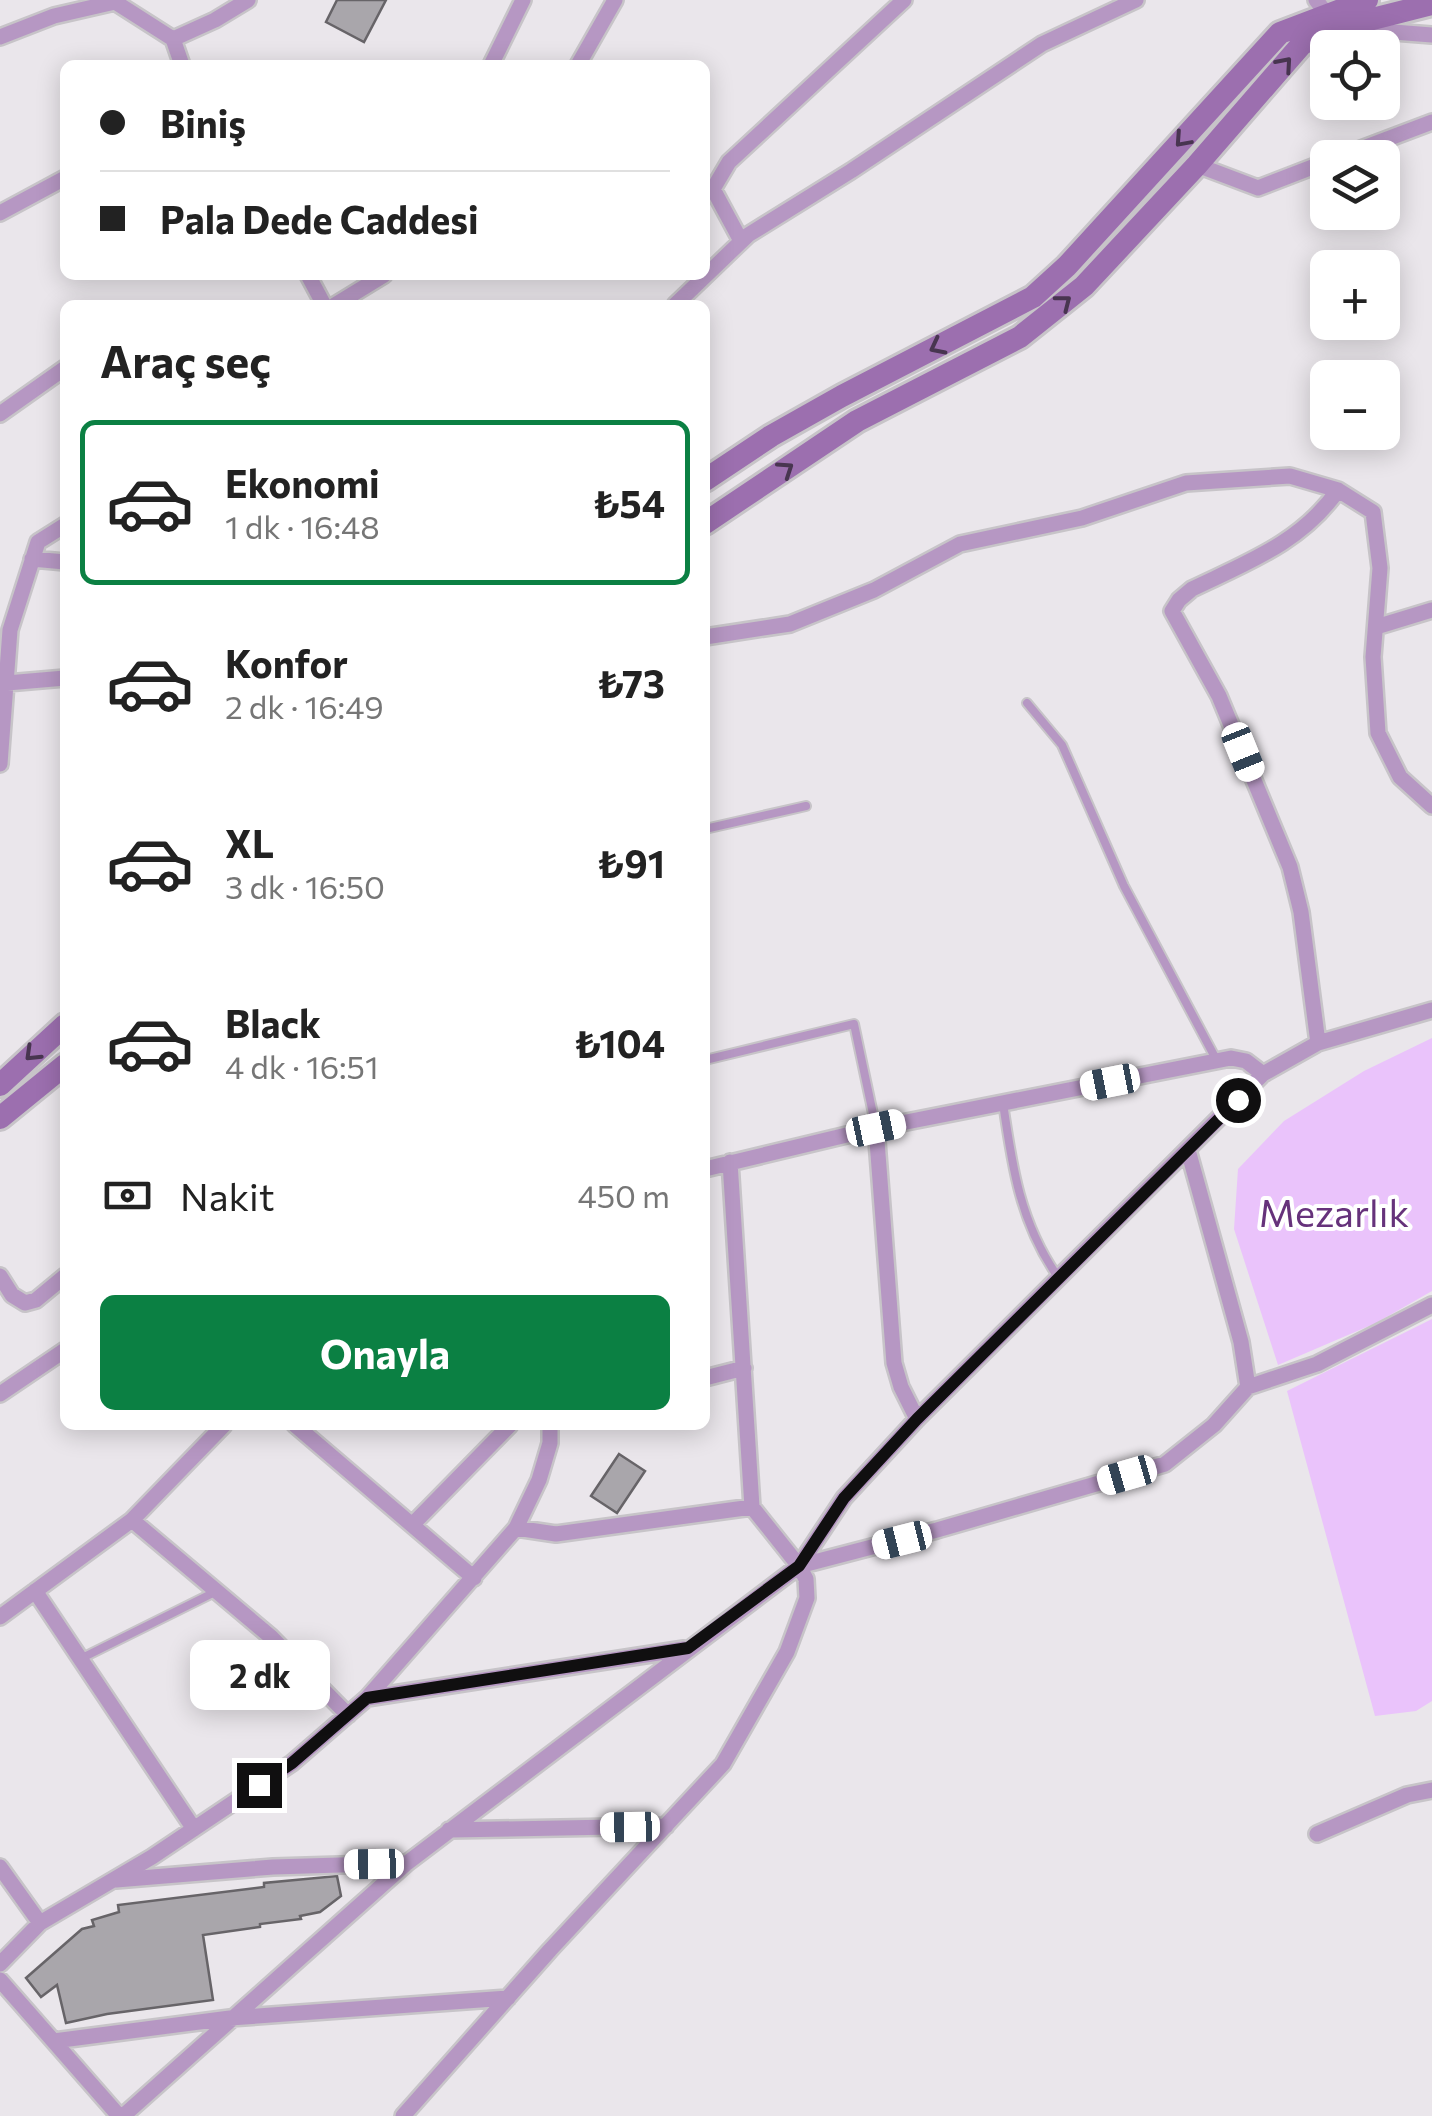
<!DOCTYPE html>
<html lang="tr">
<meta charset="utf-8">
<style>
body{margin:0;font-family:Commissioner,sans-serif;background:#f2f2f2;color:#222;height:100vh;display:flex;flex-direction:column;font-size:38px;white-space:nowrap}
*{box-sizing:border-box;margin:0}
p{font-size:32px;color:#767676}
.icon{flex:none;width:55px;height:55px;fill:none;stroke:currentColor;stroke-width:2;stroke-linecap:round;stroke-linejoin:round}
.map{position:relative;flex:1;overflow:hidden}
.panel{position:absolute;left:60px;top:300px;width:650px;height:1130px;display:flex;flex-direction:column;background:#fff;border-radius:15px;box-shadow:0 5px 25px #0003}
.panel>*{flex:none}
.banner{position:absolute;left:60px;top:60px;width:650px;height:220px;border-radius:15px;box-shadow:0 5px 25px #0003;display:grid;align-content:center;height:220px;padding:0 40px;background:#fff}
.tools{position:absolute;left:1310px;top:30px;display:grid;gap:20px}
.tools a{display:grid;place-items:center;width:90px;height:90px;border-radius:15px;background:#fff;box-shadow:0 5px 25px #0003;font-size:50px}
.end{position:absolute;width:45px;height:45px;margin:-22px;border:12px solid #100f10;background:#fff;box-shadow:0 0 0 5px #fff}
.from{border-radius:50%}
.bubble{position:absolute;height:70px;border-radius:15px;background:#fff;box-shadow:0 5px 25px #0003;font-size:32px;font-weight:700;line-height:70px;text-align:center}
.car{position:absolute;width:30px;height:60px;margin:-30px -15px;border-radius:12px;box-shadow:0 0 8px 2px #0007;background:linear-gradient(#fff 24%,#345 0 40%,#fff 0 76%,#345 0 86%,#fff 0)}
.banner b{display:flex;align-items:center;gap:35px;height:95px;font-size:38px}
.banner b+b{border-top:2px solid #e0e0e0}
.banner i{width:25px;height:25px;background:#222}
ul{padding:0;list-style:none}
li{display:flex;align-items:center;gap:30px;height:165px;margin:0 20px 15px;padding:0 20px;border:5px solid transparent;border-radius:15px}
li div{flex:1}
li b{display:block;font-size:38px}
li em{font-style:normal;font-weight:700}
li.on{border-color:#0b8043}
li>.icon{width:90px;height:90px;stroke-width:1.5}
h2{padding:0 40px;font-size:45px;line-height:120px}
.pay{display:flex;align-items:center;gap:25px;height:110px;padding:0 40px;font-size:38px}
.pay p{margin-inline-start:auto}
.button{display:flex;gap:20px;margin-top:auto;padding:20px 40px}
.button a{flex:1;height:115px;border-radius:15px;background:#0b8043;color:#fff;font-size:40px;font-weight:700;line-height:115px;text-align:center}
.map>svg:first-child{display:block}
</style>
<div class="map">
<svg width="1432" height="2116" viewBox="0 0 1432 2116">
<rect width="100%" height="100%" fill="#eae6eb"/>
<path fill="#eac3fb" d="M1432 1038V1291L1376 1323 1278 1365 1234 1229 1238 1169 1284 1121 1364 1071Z
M1432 1319V1701L1416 1711 1375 1716 1287 1391Z"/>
<path fill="#a9a6ab" stroke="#676468" stroke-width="2.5" d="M337 0H386L364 42 326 22Z
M619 1454 645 1471 617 1513 591 1496Z
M337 1876 341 1896 320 1912 300 1916 301 1919 260 1924V1927L203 1935 213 2000 107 2014 66 2023 57 1985 41 1997 26 1978 82 1929 94 1926 92 1920 119 1912 118 1905 264 1887V1883Z"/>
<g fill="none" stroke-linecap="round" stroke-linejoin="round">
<defs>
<path id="lane" d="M1027 703 1062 745 1124 886 1217 1061
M705 829 806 806
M705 1060 854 1024 876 1128
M1003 1103C1012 1166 1020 1223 1058 1277
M80 1659 215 1592"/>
<path id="street" d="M1316 0 1332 21
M1356 29 1432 35
M0 37 54 16 115 2 173 39
M182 65 173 39 215 20 248 0
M491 65 523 0
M578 65 615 0
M1337 158 1432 122
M1197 165 1258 188 1328 161
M0 213 65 178
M741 241 713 189 729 162 904 0
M308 275 324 305
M335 305 384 275
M675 305 748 235 851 171 1042 44 1136 0
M0 414 65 368
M32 559 65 562
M1376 627 1432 610
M705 637 790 624 874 590 960 544 1082 518 1186 483 1290 476 1338 490 1373 512 1380 568 1373 657 1378 733 1400 777 1432 806
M0 678 7 683 65 678
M0 764 10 630 38 542 65 525
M1318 1043 1301 912 1290 867 1219 696 1172 611 1179 600 1192 589C1248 562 1302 542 1338 490
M876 1128 894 1363 901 1387 917 1419
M1188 1150 1241 1342 1248 1387
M705 1169 876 1128 1231 1058 1246 1061 1263 1074
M0 1276 12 1295 25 1303 36 1300 65 1276
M705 1378 744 1368
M0 1394 65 1350
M295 1425 474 1578
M132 1520 271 1637 348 1715
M412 1525 510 1425
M516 1528 556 1534 752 1507
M799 1566 844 1498 917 1419 1263 1074 1318 1043 1432 1010
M35 1591 194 1829
M0 1617 132 1520 224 1425
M367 1698 684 1649
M449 1830 666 1826
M1317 1834 1407 1795 1432 1790
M0 1867 40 1923
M116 1880 273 1867 407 1863
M0 1964 40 1923 152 1857 292 1763 367 1698 516 1528 539 1480 550 1443V1425
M0 1980 119 2116
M54 2041 230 2018 508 1998
M123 2116 407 1863 799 1566 937 1530 1165 1464 1214 1425 1248 1387 1317 1364 1432 1305
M403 2116 550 1950 723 1764 787 1652 807 1598 806 1579 799 1566 752 1507 730 1162"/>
<path id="secondary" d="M705 480 771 436 842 396 1033 297 1067 266 1280 33 1367 0
M705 523 857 421 1020 337 1084 286 1197 165 1302 44 1337 28 1432 4
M0 1085 65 1025
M0 1118 65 1065"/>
</defs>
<use href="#lane" stroke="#c7c4c8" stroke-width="12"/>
<use href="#street" stroke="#c7c4c8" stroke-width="20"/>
<use href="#secondary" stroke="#c7c4c8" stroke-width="28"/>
<use href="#lane" stroke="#b697c3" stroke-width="8"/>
<use href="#street" stroke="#b697c3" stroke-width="15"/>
<use href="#secondary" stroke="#9c6faf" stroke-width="22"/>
</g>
<defs><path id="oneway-chevron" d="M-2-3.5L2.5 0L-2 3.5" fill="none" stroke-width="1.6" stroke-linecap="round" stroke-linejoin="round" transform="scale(2.5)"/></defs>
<g stroke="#483550">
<use href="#oneway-chevron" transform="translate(1285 64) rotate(-49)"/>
<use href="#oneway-chevron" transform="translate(1182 140) rotate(132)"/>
<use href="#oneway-chevron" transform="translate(1064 302) rotate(-38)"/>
<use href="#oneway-chevron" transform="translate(937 347) rotate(153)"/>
<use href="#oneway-chevron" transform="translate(786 469) rotate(-34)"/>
<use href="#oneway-chevron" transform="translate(32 1054) rotate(136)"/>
</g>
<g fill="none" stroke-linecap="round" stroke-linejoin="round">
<path stroke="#100f10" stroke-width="12" d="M259 1785 292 1763 367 1698 688 1648 799 1566 844 1498 917 1419 1238 1100"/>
</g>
<g text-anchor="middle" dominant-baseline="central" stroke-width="8" stroke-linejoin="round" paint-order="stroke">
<g font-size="38" fill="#66327b" stroke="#fff">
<text x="1334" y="1211">Mezarlık</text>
</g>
</g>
</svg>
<div class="tools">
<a><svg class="icon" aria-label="locate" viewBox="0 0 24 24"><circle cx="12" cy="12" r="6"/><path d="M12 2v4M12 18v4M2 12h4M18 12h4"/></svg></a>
<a><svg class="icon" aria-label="layers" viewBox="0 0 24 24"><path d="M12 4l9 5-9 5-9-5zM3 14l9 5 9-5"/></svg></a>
<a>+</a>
<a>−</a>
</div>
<i class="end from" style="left:1238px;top:1100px"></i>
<i class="end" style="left:259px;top:1785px"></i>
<div class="bubble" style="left:190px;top:1640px;width:140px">2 dk</div>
<i class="car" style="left:1243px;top:752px;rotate:158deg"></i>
<i class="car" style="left:1110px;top:1082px;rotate:259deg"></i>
<i class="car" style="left:876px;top:1128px;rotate:78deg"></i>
<i class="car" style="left:1127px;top:1475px;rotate:254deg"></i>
<i class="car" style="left:902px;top:1540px;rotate:256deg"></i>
<i class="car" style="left:630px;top:1827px;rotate:269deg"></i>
<i class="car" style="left:374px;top:1864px;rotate:269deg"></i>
<div class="banner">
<b><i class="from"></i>Biniş</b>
<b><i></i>Pala Dede Caddesi</b>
</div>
<section class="panel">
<h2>Araç seç</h2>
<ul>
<li class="on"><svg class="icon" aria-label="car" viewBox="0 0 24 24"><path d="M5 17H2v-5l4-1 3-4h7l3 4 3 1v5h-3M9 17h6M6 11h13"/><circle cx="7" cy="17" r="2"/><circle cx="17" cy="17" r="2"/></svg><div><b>Ekonomi</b><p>1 dk · 16:48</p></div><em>₺54</em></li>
<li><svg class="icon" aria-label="car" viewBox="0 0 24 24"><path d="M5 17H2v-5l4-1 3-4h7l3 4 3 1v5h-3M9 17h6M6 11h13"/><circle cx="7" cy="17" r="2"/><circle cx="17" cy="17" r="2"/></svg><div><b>Konfor</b><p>2 dk · 16:49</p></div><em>₺73</em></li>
<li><svg class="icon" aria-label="car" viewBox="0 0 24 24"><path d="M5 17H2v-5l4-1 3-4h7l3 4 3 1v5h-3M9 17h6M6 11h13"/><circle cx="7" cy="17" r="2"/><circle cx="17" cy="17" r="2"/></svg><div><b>XL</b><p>3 dk · 16:50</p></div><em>₺91</em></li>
<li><svg class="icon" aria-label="car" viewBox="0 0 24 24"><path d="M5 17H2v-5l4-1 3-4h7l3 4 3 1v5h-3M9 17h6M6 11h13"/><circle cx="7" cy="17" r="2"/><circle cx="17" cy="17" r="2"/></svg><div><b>Black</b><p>4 dk · 16:51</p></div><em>₺104</em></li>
</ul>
<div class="pay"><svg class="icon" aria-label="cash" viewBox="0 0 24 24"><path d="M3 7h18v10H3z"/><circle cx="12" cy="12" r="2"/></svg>Nakit<p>450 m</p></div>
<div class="button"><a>Onayla</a></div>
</section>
</div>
